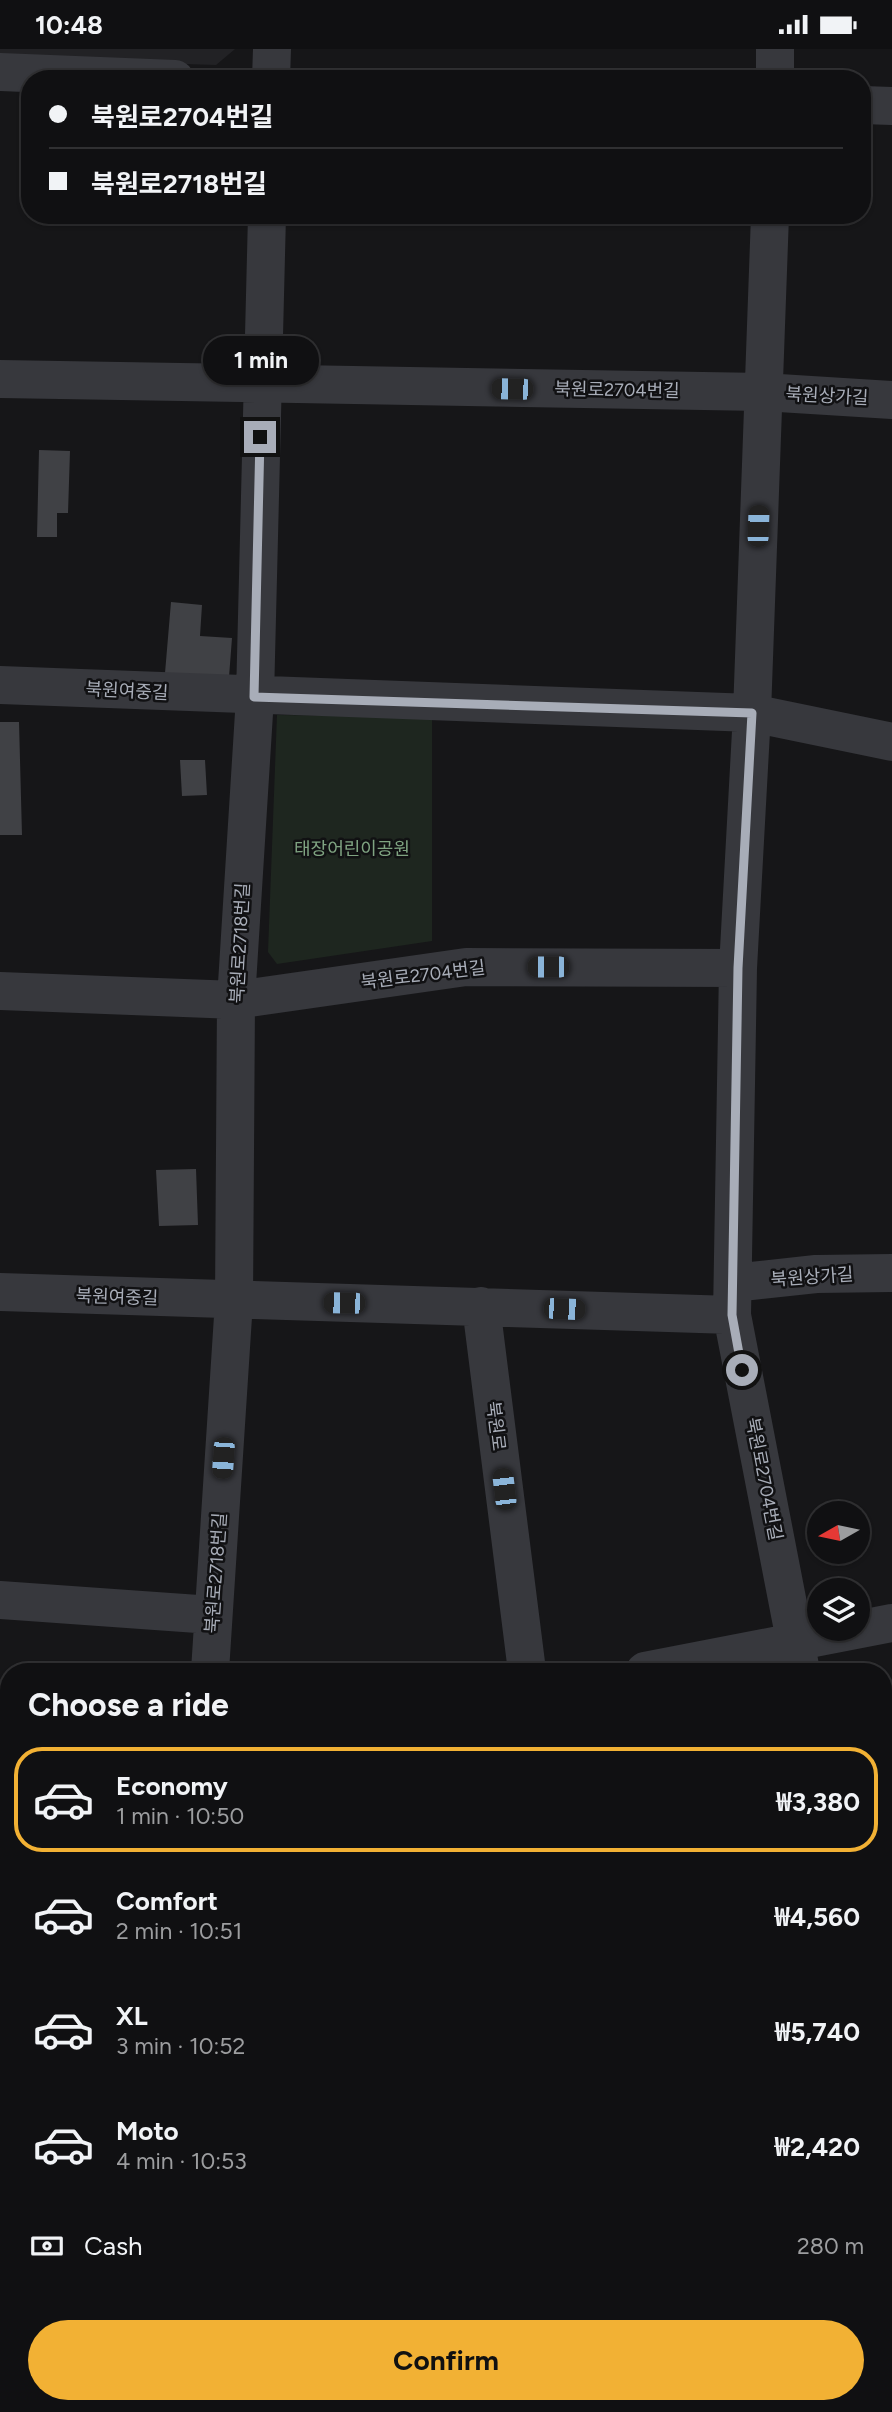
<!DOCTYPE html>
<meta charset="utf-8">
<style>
body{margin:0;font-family:Figtree,"Noto Sans KR",sans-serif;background:#19191b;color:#f1f3f6;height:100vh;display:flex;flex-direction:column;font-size:26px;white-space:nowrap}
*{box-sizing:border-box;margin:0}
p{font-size:23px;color:#9c9d9f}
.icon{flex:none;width:38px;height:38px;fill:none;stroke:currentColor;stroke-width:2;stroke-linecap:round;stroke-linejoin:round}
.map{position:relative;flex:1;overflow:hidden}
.panel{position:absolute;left:0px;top:1614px;width:892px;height:751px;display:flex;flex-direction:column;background:#101012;border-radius:28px 28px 0 0;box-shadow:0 2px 5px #0004,0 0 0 2px #303032}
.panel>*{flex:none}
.guide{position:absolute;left:21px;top:21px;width:850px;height:154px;border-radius:28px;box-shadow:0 2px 5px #0004,0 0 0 2px #303032;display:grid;align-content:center;height:154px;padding:0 28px;background:#101012}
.needle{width:46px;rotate:261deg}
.tools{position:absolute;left:807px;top:1452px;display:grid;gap:14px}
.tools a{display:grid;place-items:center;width:63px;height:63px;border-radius:50%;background:#101012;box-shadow:0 2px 5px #0004,0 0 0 2px #303032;font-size:35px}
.end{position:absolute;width:32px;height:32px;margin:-16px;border:9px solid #a8adb8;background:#111;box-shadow:0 0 0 4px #111}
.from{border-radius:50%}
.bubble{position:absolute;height:49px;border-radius:24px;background:#101012;box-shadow:0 2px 5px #0004,0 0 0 2px #303032;font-size:23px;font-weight:700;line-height:49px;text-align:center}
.car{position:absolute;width:21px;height:42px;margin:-21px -10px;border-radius:9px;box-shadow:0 0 5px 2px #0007;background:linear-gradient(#222 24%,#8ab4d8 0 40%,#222 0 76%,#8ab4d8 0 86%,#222 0)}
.guide b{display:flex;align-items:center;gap:24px;height:66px;font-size:26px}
.guide b+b{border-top:2px solid #303032}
.guide i{width:18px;height:18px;background:#f1f3f6}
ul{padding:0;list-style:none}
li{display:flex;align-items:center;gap:21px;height:105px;margin:0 14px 10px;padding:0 14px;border:4px solid transparent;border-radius:28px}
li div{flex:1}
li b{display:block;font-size:26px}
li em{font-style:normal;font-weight:700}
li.active{border-color:#f2b134}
li>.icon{width:63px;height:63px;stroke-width:1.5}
h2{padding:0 28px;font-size:32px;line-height:84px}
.pay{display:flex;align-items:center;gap:18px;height:77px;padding:0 28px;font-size:26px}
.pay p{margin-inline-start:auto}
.action{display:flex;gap:14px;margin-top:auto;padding:14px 28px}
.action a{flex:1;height:80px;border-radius:42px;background:#f2b134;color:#111;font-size:28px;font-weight:700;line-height:80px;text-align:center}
.status{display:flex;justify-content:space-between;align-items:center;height:49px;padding:0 35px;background:#101012;direction:ltr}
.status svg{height:19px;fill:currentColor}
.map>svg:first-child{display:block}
</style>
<div class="status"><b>10:48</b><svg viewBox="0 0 49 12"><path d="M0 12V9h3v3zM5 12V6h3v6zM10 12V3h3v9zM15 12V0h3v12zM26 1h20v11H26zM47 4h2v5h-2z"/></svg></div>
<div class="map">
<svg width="892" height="2363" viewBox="0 0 892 2363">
<rect width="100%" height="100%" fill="#161618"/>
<path fill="#222225" d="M0 0H235L216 16 0 9Z"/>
<path fill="#1e261f" d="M277 666 432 668V892L277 915 268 903Z
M884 2076 892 2077V2363H489L488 2356H884Z"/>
<path fill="#404145" d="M39 401 70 402 68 464H57V488H37Z
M171 553 202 556 200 587 232 589 229 628 165 624Z
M0 673H19L22 786H0Z
M180 711H205L207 746 182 747Z
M196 1120 198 1176 159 1177 156 1121Z"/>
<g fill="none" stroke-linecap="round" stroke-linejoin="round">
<path stroke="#37383d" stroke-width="38" d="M0 23 175 30
M271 30 272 0
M775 30V0
M863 56 892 57
M770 166 752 664 738 919 732 1266 801 1622
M0 330 763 343 892 351
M0 636 752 664 892 693
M0 942 236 951 466 918 738 919
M733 1234 816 1225 892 1224
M0 1243 732 1266
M481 1257 527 1622
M0 1551 212 1566
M210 1622 234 1252 236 951 255 648 267 166
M645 1622 892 1574"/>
<path stroke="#37383d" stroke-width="38" d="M0 1863H9
M884 1884 892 1885
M0 1918H9
M884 1952H892
M379 2356V2363"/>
</g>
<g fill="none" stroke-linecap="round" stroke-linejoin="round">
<path stroke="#a8adb8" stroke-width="9" d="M260 388 254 648 752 664 738 919 732 1266 742 1321"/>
</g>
<g text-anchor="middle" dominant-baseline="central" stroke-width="5" stroke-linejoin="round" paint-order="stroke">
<g font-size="18" fill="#a8adb8" stroke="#111113">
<text transform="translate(617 341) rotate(1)">북원로2704번길</text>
<text transform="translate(827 347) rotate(3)">북원상가길</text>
<text transform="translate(127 642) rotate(3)">북원여중길</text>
<text transform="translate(240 894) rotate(-87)">북원로2718번길</text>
<text transform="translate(423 926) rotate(-7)">북원로2704번길</text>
<text transform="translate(812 1228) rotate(-4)">북원상가길</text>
<text transform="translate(117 1248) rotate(2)">북원여중길</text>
<text transform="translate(496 1377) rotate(83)">북원로</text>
<text transform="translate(764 1430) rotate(79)">북원로2704번길</text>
<text transform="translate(216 1524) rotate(-86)">북원로2718번길</text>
</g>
<g font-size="18" fill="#7fa381" stroke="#111113">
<text x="352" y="800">태장어린이공원</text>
</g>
</g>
</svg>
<div class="tools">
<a><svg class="needle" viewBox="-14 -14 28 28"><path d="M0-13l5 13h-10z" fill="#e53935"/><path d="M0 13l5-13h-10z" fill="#9c9d9f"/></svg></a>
<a><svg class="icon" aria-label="layers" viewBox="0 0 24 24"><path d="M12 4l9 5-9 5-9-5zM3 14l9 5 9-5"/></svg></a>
</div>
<i class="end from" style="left:742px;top:1321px"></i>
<i class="end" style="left:260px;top:388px"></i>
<div class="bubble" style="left:203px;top:287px;width:116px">1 min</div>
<i class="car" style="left:512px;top:340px;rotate:271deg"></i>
<i class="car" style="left:758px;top:477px;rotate:2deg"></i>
<i class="car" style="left:548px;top:918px;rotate:270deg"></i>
<i class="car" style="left:344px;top:1254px;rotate:271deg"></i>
<i class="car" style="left:564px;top:1260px;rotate:92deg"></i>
<i class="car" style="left:223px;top:1409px;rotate:184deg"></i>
<i class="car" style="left:504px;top:1440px;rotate:353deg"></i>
<div class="guide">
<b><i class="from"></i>북원로2704번길</b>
<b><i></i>북원로2718번길</b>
</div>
<section class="panel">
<h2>Choose a ride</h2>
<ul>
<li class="active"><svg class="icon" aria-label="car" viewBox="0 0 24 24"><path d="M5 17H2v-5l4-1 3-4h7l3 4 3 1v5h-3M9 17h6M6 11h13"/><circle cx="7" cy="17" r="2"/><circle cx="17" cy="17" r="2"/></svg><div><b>Economy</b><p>1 min · 10:50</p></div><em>₩3,380</em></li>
<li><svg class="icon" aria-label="car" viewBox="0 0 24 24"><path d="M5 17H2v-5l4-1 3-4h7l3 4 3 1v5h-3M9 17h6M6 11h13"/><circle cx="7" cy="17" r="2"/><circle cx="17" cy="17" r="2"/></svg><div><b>Comfort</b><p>2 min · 10:51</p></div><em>₩4,560</em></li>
<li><svg class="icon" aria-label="car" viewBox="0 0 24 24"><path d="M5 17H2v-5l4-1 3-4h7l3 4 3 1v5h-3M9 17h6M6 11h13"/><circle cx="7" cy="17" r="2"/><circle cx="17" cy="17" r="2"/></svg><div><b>XL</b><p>3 min · 10:52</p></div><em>₩5,740</em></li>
<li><svg class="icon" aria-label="car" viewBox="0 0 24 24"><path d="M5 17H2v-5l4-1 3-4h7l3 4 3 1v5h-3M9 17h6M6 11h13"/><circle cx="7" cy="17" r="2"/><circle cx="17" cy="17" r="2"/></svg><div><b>Moto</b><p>4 min · 10:53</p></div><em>₩2,420</em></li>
</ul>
<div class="pay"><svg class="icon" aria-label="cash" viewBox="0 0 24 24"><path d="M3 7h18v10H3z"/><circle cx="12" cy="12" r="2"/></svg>Cash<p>280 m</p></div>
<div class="action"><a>Confirm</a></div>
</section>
</div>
